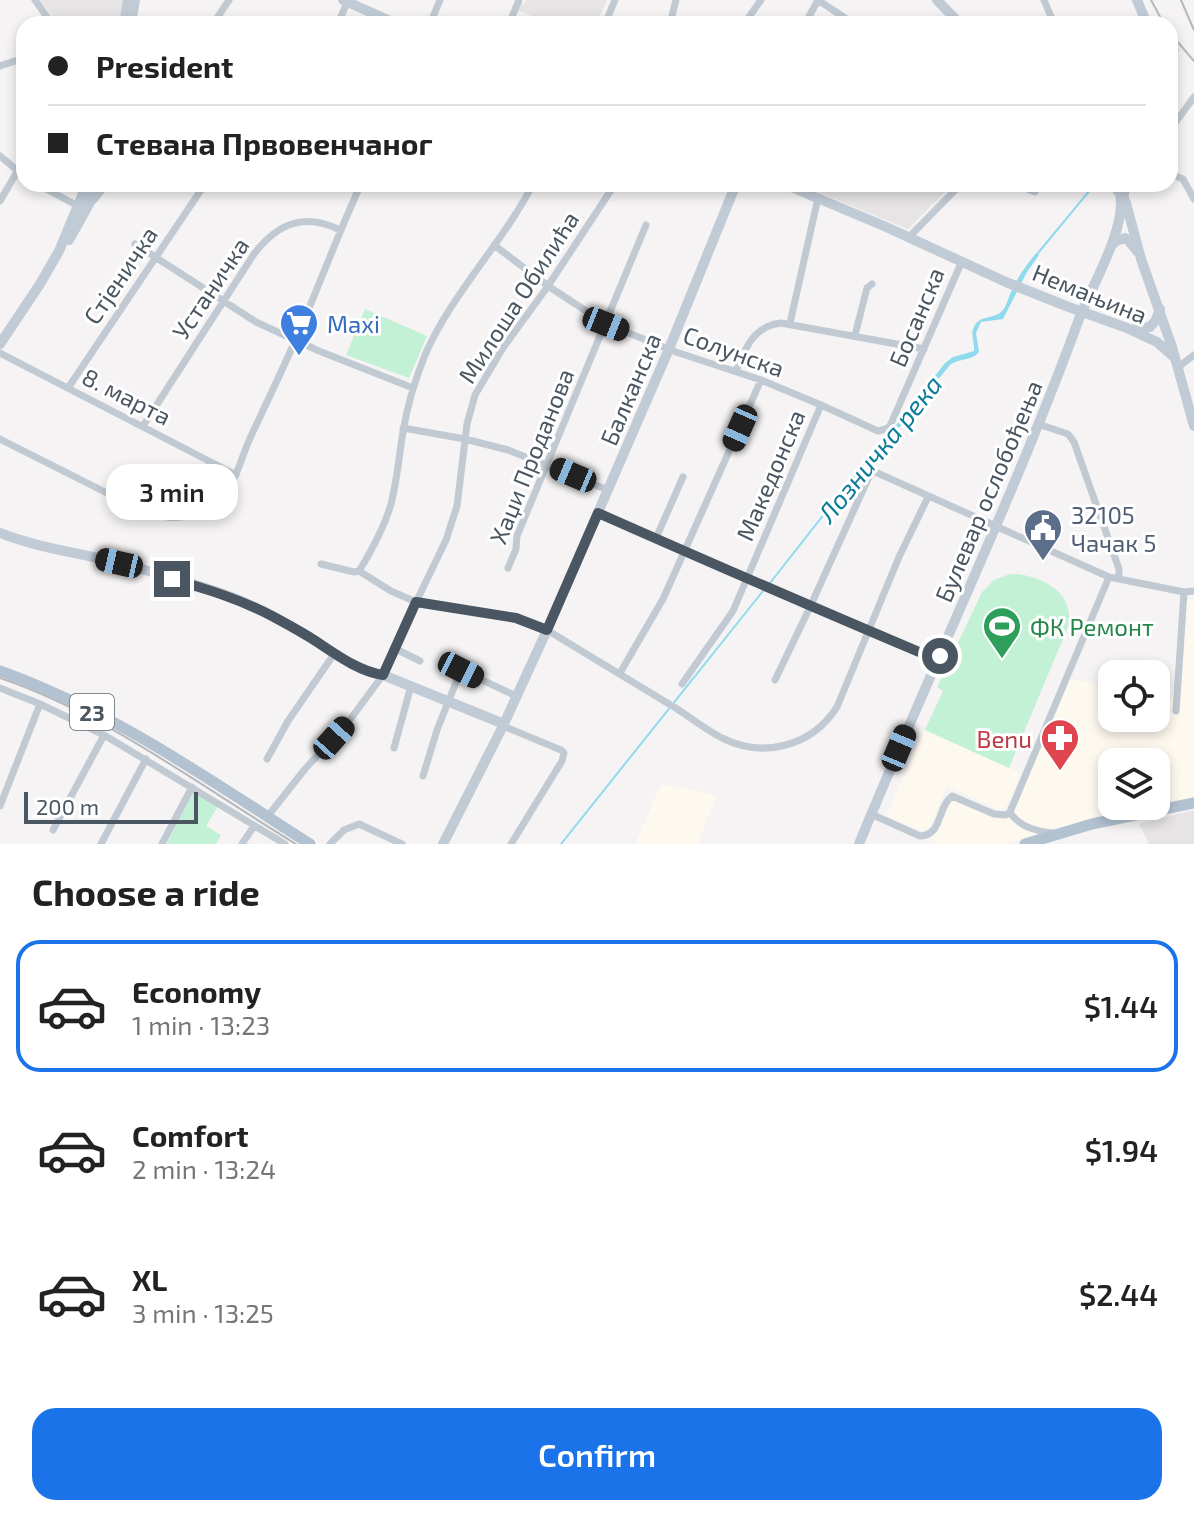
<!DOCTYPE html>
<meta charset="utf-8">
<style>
body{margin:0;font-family:"Exo 2",sans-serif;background:#f2f2f2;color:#222;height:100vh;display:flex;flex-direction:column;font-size:30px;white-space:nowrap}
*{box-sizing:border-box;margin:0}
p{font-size:26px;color:#767676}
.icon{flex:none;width:44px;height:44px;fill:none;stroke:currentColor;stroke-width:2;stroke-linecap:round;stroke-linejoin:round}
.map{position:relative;height:844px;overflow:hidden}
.details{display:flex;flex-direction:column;background:#fff;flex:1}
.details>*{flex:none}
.banner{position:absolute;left:16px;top:16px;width:1162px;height:176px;border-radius:24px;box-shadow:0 4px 12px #0003;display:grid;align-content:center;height:176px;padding:0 32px;background:#fff}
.controls{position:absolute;left:1098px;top:660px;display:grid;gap:16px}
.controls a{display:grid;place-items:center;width:72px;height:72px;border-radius:16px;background:#fff;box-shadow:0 4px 12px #0003;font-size:40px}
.scale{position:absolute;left:24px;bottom:20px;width:174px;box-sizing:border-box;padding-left:8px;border:4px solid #4a5661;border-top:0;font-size:22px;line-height:28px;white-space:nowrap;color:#4a5661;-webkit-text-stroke:6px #fff;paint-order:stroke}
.end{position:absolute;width:36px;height:36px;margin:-18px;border:10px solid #4a5661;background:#fff;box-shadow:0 0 0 4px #fff}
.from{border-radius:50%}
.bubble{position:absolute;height:56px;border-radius:24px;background:#fff;box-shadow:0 4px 12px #0003;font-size:26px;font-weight:600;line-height:56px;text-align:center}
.car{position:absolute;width:24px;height:48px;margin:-24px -12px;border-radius:10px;box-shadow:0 0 6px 2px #0007;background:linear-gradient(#222 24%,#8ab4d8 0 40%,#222 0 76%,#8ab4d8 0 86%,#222 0)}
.banner b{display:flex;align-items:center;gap:28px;height:76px;font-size:30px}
.banner b+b{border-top:2px solid #e0e0e0}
.banner i{width:20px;height:20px;background:#222}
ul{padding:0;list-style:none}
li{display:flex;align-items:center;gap:24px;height:132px;margin:0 16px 12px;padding:0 16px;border:4px solid transparent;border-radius:24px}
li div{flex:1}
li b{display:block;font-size:30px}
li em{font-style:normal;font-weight:600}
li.on{border-color:#1a73e8}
li>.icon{width:72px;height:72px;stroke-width:1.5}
h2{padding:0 32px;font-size:36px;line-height:96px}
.action{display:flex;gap:16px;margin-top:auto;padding:16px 32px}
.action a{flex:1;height:92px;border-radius:24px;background:#1a73e8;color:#fff;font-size:32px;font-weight:600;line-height:92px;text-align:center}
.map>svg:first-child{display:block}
</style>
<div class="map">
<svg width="1194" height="844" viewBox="0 0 1194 844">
<rect width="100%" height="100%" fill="#f5f3f3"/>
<path fill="#fdf9ef" d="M1194 599V797L1156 805V762H1112V806H1150L1047 830 1020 821 1016 817 1014 811 1069 679 1112 687V718H1156V695L1181 700 1187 600Z
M925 730 1021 773 1006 807 1001 810 947 786 930 826 922 831 886 816Z
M661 784 717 795 697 844H635Z
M955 800 1008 817 1014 824 1036 834 1006 844H939L931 838 948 802Z"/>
<path fill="#e6e4e5" d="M40 0H124L120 24H58Z
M526 0H607L596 24H552L517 10 520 3 524 4Z
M798 184H953L908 229Z
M1194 810V844H1149L1139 824Z"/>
<path fill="#c3f1d5" d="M365 309 427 336 409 378 346 355Z
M1010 574C1028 573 1059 584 1066 603 1069 609 1069 616 1070 622L1009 768 925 730 943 691 937 687 982 592 994 580Z
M192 791 218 806 206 826 221 835 216 844H167Z"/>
<path fill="#90daee" d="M1036 253 1039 255 1027 272 1003 319 981 322 976 333 979 352C972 361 959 358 950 365L893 435 890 433 945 363 953 357 974 351C975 344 970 334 974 327 979 315 993 319 1001 312 1007 307 1008 297 1012 290 1018 276 1027 265 1036 253Z"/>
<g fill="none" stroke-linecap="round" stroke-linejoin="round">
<path stroke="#90daee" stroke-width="2" d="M1170 57 1178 50
M1038 253 1095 184
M770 583 847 485 893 431
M561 844 763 591"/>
<path stroke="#c1cad2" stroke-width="7" d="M35 0 52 24
M1044 0 1054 24
M213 24 229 0
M338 24 348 0
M430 24 440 0
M509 24 519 0
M605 24 615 0
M670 24 676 0
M744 24 761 0
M805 24 818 0 854 24
M0 66 24 58
M1170 130 1194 97
M0 156 24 176
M1170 174 1183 179 1194 199
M37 184 78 206H82
M1015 184 1035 192
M0 201 17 172
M93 201 107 184
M1126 201 1125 194 1129 184
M909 237 961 184
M135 244 256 322 319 351 413 388
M494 245 548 286 606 324 676 352 761 380 821 405 878 431 886 429 890 426 962 261
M790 323 818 198
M855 335 867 288 872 284
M0 353 236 475
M1177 368 1194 355
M736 371C745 349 753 326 781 323L924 349
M68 388 205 184
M1038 424 1068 434 1074 442 1119 569V579
M143 426 254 254C277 224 303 212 340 230
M403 428 465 439 508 450 608 490
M0 439 103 491 162 516C178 520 201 515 214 505 236 488 240 459 251 436 266 404 281 373 295 341 318 289 337 236 361 184
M598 513 748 578 810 607 938 660
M656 538 683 477
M321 564 354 572 359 571C372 550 384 528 391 504 397 481 399 456 403 432 407 406 415 380 425 355 452 293 502 244 533 184
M508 568 516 549 517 536 646 225
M359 571 391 591 416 602 516 618 547 630 669 704
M394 648 420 661
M448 661 461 670 516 696
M620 673 663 599 761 380
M775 680 810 607 868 479 873 471 1109 577 1184 592 1194 591
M682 684 733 611 821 405
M0 688 40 704 104 735 285 844
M674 707C690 717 705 729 722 738 764 759 812 746 837 707L899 557 928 497
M1176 711 1184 592
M503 726 561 750 564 753 562 761 511 844
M394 748 411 686
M267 759 288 721 334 654
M423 776 437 730 461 670
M0 806 40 704
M271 812 305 769 349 721 383 675 394 648 446 540 457 506 467 424 475 395 503 348 548 286 615 184
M1010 812C1019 827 1036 831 1053 833
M871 814 920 836C943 835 937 807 952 796L994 814 1006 815 1010 812 1109 577
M53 830 104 735
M101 844 146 759
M162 844 192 787
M242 844 254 826
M330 844 344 830 359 824 402 844"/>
<path stroke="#c1cbd6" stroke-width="10" d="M343 0 397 24
M937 0 960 24
M1137 0 1147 24
M124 24 128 0
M131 24 135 0
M784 184 884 226 1006 282 1066 306 1127 328 1157 342 1175 358
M1113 184 1126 203 1141 259 1172 347 1194 426
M69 240 89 204 96 184
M1111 246 1116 241 1125 238 1129 241 1138 252
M1134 329 1150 327 1156 320 1160 309
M0 344 40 284 59 251 87 184
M0 533C38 548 80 553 119 563 156 573 195 583 231 597 257 607 283 621 307 636 331 650 355 671 383 675L504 724
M443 844 503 726 547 630 669 349 736 184
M859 844C931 668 1014 497 1079 319 1092 285 1127 228 1120 194"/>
<path stroke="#b3c2d1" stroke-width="11" d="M0 671C112 711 210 780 310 844
M1025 844 1092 824 1194 803"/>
<path stroke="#b5b8bd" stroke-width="2" d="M1151 0 1164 24
M1181 0 1194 30
M1170 33 1194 61
M0 678C108 715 200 786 296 844"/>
</g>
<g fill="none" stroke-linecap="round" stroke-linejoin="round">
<path stroke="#4a5661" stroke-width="10" d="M172 579C206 589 240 599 272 616 285 623 298 630 311 638 333 652 357 671 383 675L416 602 516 618 547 630 598 513C711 563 824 612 938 660L940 656"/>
</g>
<defs>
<symbol id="supermarket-pin" viewBox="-11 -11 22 30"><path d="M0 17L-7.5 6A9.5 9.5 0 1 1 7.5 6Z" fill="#3f7fe0" stroke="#fff"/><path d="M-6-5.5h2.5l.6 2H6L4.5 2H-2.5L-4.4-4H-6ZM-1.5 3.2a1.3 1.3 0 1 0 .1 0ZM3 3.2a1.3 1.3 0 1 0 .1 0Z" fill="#fff"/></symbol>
<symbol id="civic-pin" viewBox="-11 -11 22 30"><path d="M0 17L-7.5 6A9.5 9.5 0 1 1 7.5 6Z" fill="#5c6f8a" stroke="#fff"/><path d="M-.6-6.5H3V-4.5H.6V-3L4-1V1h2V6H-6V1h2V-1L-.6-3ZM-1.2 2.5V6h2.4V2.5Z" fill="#fff"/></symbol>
<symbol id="stadium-pin" viewBox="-11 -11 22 30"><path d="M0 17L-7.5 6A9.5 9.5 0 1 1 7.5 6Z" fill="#2e9e5b" stroke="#fff"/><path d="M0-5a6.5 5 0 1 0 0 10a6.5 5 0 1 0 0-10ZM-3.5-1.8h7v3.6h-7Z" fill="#fff"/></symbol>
<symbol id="pharmacy-pin" viewBox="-11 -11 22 30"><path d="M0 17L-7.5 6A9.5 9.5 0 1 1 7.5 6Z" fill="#e0444e" stroke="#fff"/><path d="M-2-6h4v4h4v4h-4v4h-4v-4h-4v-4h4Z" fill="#fff"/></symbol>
</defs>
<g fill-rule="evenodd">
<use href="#supermarket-pin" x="277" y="301" width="44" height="60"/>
<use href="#civic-pin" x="1021" y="506" width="44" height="60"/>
<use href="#stadium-pin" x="980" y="604" width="44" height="60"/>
<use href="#pharmacy-pin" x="1038" y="716" width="44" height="60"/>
</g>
<g text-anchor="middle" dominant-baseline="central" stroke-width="6" stroke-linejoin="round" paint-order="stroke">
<rect fill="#fff" stroke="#808990" stroke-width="2" x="70" y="694" width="44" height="36" rx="6"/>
<g font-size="22" font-weight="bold" fill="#4a5661">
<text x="92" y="712">23</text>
</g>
<g font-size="24" fill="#4a5661" stroke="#fff">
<text transform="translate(120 275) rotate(-56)">Стјеничка</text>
<text transform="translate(210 288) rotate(-56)">Устаничка</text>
<text transform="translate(1090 293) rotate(22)">Немањина</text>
<text transform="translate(518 297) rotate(-57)">Милоша Обилића</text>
<text transform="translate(916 317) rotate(-67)">Босанска</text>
<text transform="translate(734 351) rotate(20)">Солунска</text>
<text transform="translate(630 389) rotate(-67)">Балканска</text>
<text transform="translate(127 396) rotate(27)">8. марта</text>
<text transform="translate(531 456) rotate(-68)">Хаџи Проданова</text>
<text transform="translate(770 475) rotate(-67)">Македонска</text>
<text transform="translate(988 491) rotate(-67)">Булевар ослобођења</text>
</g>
<g font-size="24" fill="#366cbe" stroke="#fff" text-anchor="start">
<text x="327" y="323">Maxi</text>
</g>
<g font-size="24" fill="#4e5e75" stroke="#fff" text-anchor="start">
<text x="1071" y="514">32105<tspan x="1071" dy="28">Чачак 5</tspan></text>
</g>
<g font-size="24" fill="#27864d" stroke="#fff" text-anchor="start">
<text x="1030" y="626">ФК Ремонт</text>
</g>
<g font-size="24" fill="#be3a42" stroke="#fff" text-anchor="end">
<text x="1032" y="738">Benu</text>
</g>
<g font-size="26" font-style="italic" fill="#0c7c9b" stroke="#fff">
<text transform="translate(879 448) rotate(-51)">Лозничка река</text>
</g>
</g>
</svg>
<div class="controls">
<a><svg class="icon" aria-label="locate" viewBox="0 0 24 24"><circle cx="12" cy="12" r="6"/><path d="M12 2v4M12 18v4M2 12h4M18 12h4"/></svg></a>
<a><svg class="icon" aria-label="layers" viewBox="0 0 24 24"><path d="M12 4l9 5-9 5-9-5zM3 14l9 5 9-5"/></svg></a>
</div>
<div class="scale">200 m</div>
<i class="end from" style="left:940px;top:656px"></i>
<i class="end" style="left:172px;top:579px"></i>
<div class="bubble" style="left:106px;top:464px;width:132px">3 min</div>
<i class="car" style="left:606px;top:324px;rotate:112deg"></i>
<i class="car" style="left:740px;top:428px;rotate:204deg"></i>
<i class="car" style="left:573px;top:475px;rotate:293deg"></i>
<i class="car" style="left:119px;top:563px;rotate:283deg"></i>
<i class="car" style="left:461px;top:670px;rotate:117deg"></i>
<i class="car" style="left:334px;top:738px;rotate:42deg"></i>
<i class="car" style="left:899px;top:748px;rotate:23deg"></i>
<div class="banner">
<b><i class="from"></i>President</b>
<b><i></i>Стевана Првовенчаног</b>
</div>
</div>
<section class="details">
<h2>Choose a ride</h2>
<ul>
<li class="on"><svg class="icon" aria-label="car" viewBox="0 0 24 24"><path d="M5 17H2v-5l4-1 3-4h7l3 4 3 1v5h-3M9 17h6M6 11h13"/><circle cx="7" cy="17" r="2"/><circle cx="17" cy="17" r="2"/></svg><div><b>Economy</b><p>1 min · 13:23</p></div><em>$1.44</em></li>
<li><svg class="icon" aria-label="car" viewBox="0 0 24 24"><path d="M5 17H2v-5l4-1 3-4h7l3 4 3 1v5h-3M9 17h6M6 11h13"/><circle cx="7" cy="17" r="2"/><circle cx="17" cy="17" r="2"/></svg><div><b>Comfort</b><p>2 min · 13:24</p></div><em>$1.94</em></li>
<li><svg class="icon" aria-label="car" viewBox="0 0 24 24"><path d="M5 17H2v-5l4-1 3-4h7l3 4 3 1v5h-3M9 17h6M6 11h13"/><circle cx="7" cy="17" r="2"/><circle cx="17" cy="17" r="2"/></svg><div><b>XL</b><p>3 min · 13:25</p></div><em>$2.44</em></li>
</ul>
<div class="action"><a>Confirm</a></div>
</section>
